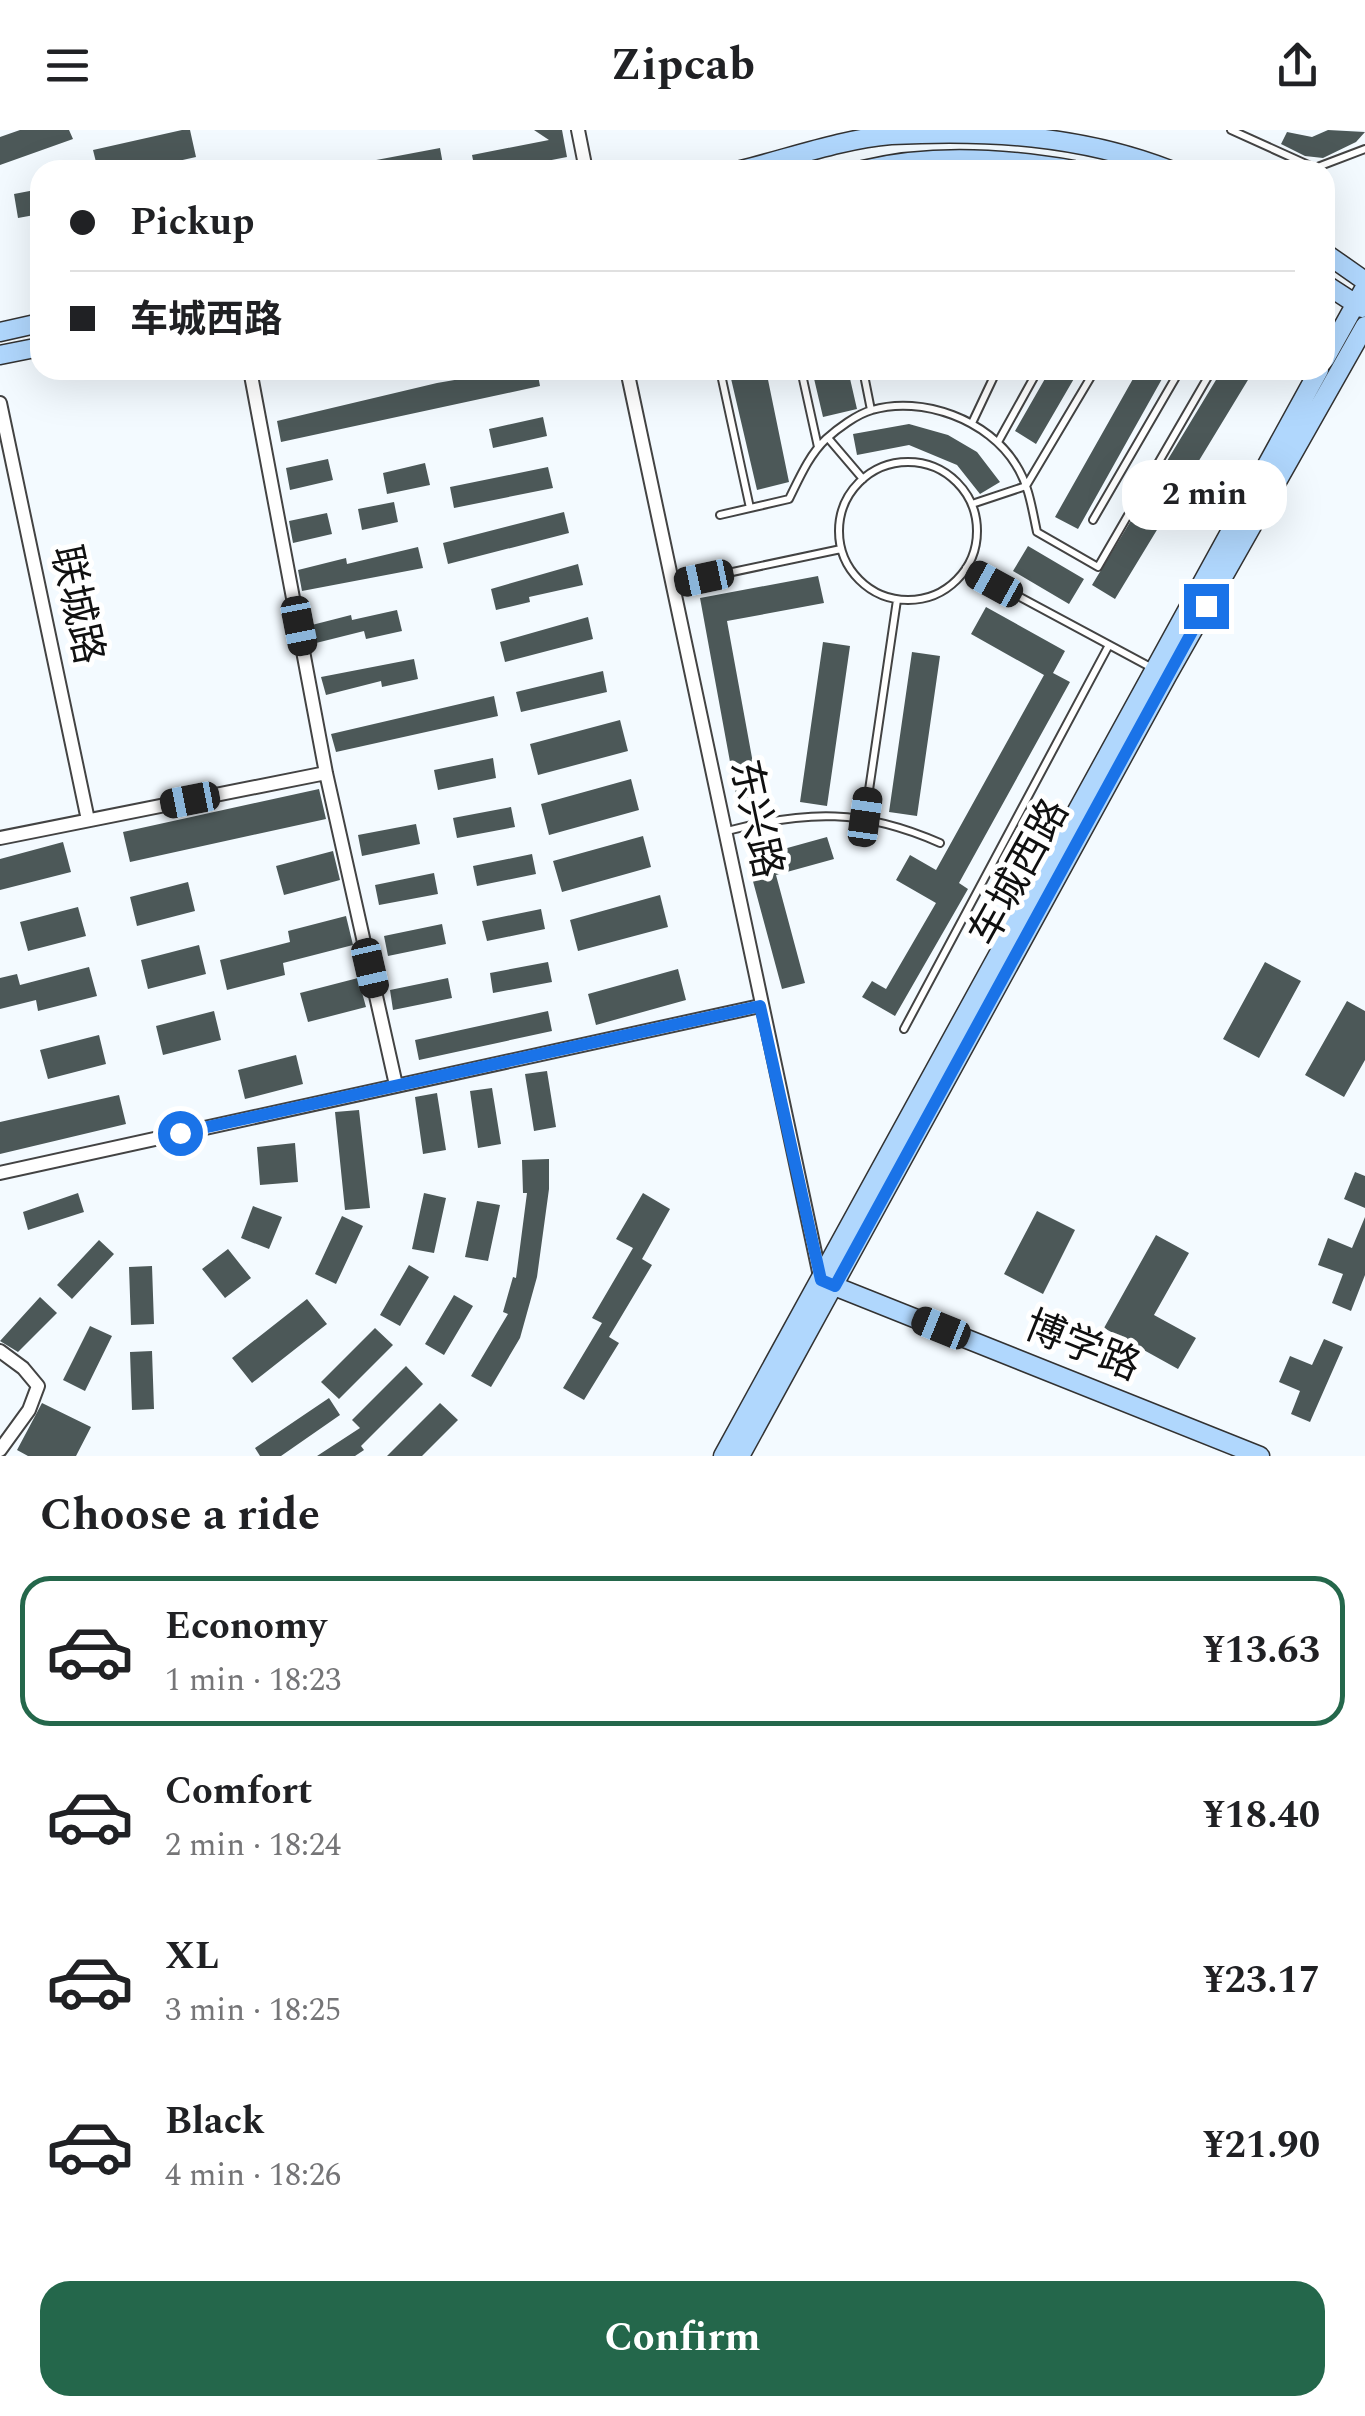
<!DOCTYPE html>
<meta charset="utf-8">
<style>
body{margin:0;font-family:Spectral,"Noto Sans SC",serif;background:#f2f2f2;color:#202124;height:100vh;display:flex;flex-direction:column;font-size:38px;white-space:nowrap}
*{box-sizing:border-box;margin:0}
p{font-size:32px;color:#757577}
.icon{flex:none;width:55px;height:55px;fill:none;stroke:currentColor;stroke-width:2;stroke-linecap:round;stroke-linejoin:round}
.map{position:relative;height:1326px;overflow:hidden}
.side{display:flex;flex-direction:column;background:#fff;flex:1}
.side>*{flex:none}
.top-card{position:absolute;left:30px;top:30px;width:1305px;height:220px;border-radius:30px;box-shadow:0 10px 40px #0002;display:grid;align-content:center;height:220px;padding:0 40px;background:#fff}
.end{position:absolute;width:45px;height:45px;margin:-22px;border:12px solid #1a73e8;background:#fff;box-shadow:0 0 0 5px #fff}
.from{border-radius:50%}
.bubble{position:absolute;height:70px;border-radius:30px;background:#fff;box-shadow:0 10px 40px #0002;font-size:32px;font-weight:700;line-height:70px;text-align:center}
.car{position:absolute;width:30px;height:60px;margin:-30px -15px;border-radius:12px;box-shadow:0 0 8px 2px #0007;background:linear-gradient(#222 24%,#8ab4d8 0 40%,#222 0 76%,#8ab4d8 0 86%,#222 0)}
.top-card b{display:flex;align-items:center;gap:35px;height:95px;font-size:38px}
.top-card b+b{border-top:2px solid #e0e0e0}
.top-card i{width:25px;height:25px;background:#202124}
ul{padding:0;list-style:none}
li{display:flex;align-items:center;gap:30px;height:150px;margin:0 20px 15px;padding:0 20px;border:5px solid transparent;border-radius:30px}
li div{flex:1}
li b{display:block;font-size:38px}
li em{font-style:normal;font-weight:700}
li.active{border-color:#24674b}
li>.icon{width:90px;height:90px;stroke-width:1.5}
h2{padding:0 40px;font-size:45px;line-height:120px}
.primary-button{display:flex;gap:20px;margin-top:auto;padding:20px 40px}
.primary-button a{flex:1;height:115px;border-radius:30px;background:#24674b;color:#fff;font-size:40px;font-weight:700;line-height:115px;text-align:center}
header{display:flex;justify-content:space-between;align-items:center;height:130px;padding:0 40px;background:#fff;font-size:45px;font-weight:700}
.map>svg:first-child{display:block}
</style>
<header><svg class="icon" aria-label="menu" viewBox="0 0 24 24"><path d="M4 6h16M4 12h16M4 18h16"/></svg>Zipcab<svg class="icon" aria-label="share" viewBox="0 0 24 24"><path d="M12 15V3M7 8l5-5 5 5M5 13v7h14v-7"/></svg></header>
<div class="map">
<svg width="1365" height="1326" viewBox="0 0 1365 1326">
<rect width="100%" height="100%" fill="#f3faff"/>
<path fill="#4c5858" d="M20 0H69L73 9 0 35V7Z
M182 0H190L196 27 138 40H98L93 20Z
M534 0H562L567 27 501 40H475L472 25 549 10Z
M1328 0 1365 2 1356 12 1323 28 1305 26 1281 14 1287 2 1312 7Z
M440 18 444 40H355V34Z
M40 59V84L18 88 14 64Z
M513 240H537L540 256 281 312 277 291 437 253Z
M729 240H766L789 352 757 360Z
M812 240H848L857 279 823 287Z
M1050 240H1079L1036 314 1015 301Z
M1138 240H1167L1078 399 1055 387Z
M1222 240H1254L1115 469 1092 455Z
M543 287 547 306 493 318 489 299Z
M909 294 948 305 977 322 1000 352 980 364 957 335 909 315 857 325 853 304Z
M328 329 333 350 290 360 286 338Z
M425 333 430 355 387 364 383 343Z
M548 337 553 358 454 378 450 357Z
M394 372 398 392 362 400 358 379Z
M564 382 569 403 448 434 443 413Z
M327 383 332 404 293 413 289 391Z
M1028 416 1084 449 1069 474 1013 441Z
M418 417 423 438 302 461 298 440 346 428 347 434Z
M578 434 583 455 529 467 530 472 496 480 491 459Z
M818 446 824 473 727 491 759 666 737 670 700 468Z
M986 477 1065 521 1053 543 1070 552 959 753 968 759 895 886 862 867 872 851 886 859 936 773 896 750 910 725 936 740 1044 545 971 504Z
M397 480 402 501 366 509 364 501 312 514 308 496 351 485 352 490Z
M588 487 593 509 505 532 500 512Z
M823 512 850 516 827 676 800 672Z
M912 522 940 526 917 686 889 682Z
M414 529 418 549 382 557 381 551 326 565 321 547Z
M603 541 607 562 521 582 516 562Z
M494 566 498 586 336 622 331 604Z
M620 590 628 621 538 645 530 614Z
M493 628 496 648 438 660 434 640Z
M631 649 639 680 549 705 541 674Z
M319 659 326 689 130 732 123 702Z
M511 677 515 697 457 708 453 688Z
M416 694 420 714 362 726 358 705Z
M643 706 651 737 562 762 553 731Z
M827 707 834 729 776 745 805 853 782 859 747 729Z
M63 712 71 742 0 760V729Z
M333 721 340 750 284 765 276 736Z
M532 724 536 744 477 756 473 736Z
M434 743 438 764 379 775 375 755Z
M188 752 195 781 137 796 130 767Z
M660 765 668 797 578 821 570 790Z
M78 777 86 806 28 821 20 792Z
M541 779 545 799 487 811 482 791Z
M346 786 353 815 283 833 285 845 227 860 220 830 290 812 288 801Z
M442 794 446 814 388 826 384 806Z
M199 815 206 844 148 859 141 830Z
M548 832 552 852 493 863 490 843Z
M1265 832 1301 851 1259 928 1223 909Z
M89 837 97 866 38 881 36 870 0 879V848L17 844 20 855Z
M678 839 686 870 596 895 588 864Z
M358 848 366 877 308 892 300 863Z
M448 848 452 868 393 880 390 860Z
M1347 871 1365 881V930L1344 967 1305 945Z
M214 881 221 910 163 925 156 896Z
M548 881 552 901 419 930 415 910Z
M99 905 106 934 48 949 40 920Z
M296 925 303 954 245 969 238 940Z
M547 941 556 997 534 1001 525 944Z
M492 958 501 1014 478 1018 470 961Z
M437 963 446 1020 423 1024 415 967Z
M119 965 126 994 0 1024V992Z
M359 980 370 1078 345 1080 335 982Z
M295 1013 298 1052 260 1055 257 1017Z
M549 1029V1059L537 1147 520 1208 491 1257 471 1246 508 1184 503 1182 513 1147 516 1148 527 1063H523L522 1030Z
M1355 1042 1365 1046V1078L1344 1069Z
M78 1063 84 1082 28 1100 23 1082Z
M424 1063 446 1068 434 1123 412 1119Z
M643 1063 670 1079 642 1129 652 1135 609 1207 619 1213 584 1270 563 1258 602 1193 592 1188 633 1118 616 1109Z
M477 1071 500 1075 488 1131 465 1127Z
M253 1076 282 1087 269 1119 241 1108Z
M1037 1081 1075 1100 1043 1164 1004 1144Z
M342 1086 363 1096 336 1154 315 1144Z
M1365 1087V1145L1351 1181 1332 1173 1343 1144 1318 1135 1328 1108 1352 1118Z
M1156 1105 1189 1123 1154 1185 1196 1208 1178 1239 1104 1198Z
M99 1110 114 1124 72 1169 57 1155Z
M228 1119 251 1148 225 1168 202 1139Z
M409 1135 429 1147 400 1196 380 1185Z
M152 1136 154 1194 131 1195 129 1137Z
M454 1165 473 1176 444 1225 425 1214Z
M40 1167 57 1183 18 1222 0 1211Z
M307 1169 327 1194 252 1253 232 1228Z
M90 1196 112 1206 85 1261 63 1250Z
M375 1198 393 1215 339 1269 321 1252Z
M1324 1209 1343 1217 1310 1292 1291 1284 1300 1261 1279 1252 1290 1226 1312 1235Z
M152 1221 154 1279 132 1280 130 1222Z
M406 1236 423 1254 361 1316 364 1320 355 1326H317L360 1298 352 1290Z
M329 1268 340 1285 281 1326H260L255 1318Z
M42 1273 91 1297 76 1326H28L17 1320Z
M440 1273 458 1290 422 1326H387Z"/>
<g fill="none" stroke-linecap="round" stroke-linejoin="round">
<defs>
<path id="lane" d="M1231 0 1315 38 1365 19
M720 240 750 378
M801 240 818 317
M863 240 871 280
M972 293 997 240
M828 308 863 349
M998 312 1038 240
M839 401a69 69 0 1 1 138 0a69 69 0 1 1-138 0Z
M972 374 1026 356 1095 240
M720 385 789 369C799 349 809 325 826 309 837 299 857 284 872 280 922 265 989 290 1016 335 1029 355 1032 379 1037 402L1098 437 1212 240
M1093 390 1180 240
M966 438 1154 539
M671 455 841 419
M865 687 897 470
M727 701C808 680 863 679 940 713
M904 899 1109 515"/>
<path id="street" d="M578 0 586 40
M250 240 326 643 396 955
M627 240 821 1151
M0 273 88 690
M0 708 326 643
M0 1043 760 876
M0 1221 23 1238 38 1256 29 1280 0 1320"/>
<path id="secondary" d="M741 40C790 28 842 9 891 5 986 0 1080 5 1170 40
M863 40C932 23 1005 28 1074 40
M1325 123 1365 151
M1325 154 1362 178
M0 202 40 193
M0 225 40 217
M1325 229 1365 157
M824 1152 1260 1326
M723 1326 1319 240
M740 1326 1167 546 1365 196"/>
</defs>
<use href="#lane" stroke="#434343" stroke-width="10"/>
<use href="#street" stroke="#434343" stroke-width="16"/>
<use href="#secondary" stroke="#323232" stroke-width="21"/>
<use href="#lane" stroke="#fff" stroke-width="6"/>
<use href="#street" stroke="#fff" stroke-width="12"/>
<use href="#secondary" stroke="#b0d7fd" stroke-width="18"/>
</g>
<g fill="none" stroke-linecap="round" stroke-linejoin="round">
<path stroke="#1a73e8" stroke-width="12" d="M180 1003 760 876 821 1150 835 1156 1206 476"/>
</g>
<g text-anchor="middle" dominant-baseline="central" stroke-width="10" stroke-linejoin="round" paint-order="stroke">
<g font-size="40" fill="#101010" stroke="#fff">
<text transform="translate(76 475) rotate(78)">联城路</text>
<text transform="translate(755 689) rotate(78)">东兴路</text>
<text transform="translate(1020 743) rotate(-61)">车城西路</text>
<text transform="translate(1082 1217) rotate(22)">博学路</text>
</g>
</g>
</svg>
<i class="end from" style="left:180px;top:1003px"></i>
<i class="end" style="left:1206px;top:476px"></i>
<div class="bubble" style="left:1122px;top:330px;width:165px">2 min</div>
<i class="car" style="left:704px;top:448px;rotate:258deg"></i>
<i class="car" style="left:994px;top:454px;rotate:299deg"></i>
<i class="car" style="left:299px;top:496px;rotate:169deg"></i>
<i class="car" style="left:190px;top:670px;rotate:259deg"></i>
<i class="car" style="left:865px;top:687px;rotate:8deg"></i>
<i class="car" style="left:370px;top:838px;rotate:167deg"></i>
<i class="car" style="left:941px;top:1198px;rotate:292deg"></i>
<div class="top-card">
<b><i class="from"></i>Pickup</b>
<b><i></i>车城西路</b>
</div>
</div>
<section class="side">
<h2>Choose a ride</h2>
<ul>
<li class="active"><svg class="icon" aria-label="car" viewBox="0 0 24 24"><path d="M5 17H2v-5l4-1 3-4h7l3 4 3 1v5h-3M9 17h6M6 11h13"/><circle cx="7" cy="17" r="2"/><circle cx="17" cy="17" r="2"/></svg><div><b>Economy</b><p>1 min · 18:23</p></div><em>¥13.63</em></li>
<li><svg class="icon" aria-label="car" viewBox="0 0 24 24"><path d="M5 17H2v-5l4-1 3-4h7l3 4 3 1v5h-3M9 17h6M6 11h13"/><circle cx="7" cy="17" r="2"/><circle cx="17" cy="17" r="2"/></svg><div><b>Comfort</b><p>2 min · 18:24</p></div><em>¥18.40</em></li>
<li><svg class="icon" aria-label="car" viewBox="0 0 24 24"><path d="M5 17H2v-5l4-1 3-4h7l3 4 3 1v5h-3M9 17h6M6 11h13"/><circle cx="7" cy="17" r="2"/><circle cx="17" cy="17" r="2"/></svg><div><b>XL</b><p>3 min · 18:25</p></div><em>¥23.17</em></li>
<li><svg class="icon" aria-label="car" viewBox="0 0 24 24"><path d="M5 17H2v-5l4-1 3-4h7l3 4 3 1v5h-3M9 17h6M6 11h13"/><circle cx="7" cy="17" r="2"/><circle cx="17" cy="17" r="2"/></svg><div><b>Black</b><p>4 min · 18:26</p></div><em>¥21.90</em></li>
</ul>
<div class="primary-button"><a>Confirm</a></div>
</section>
